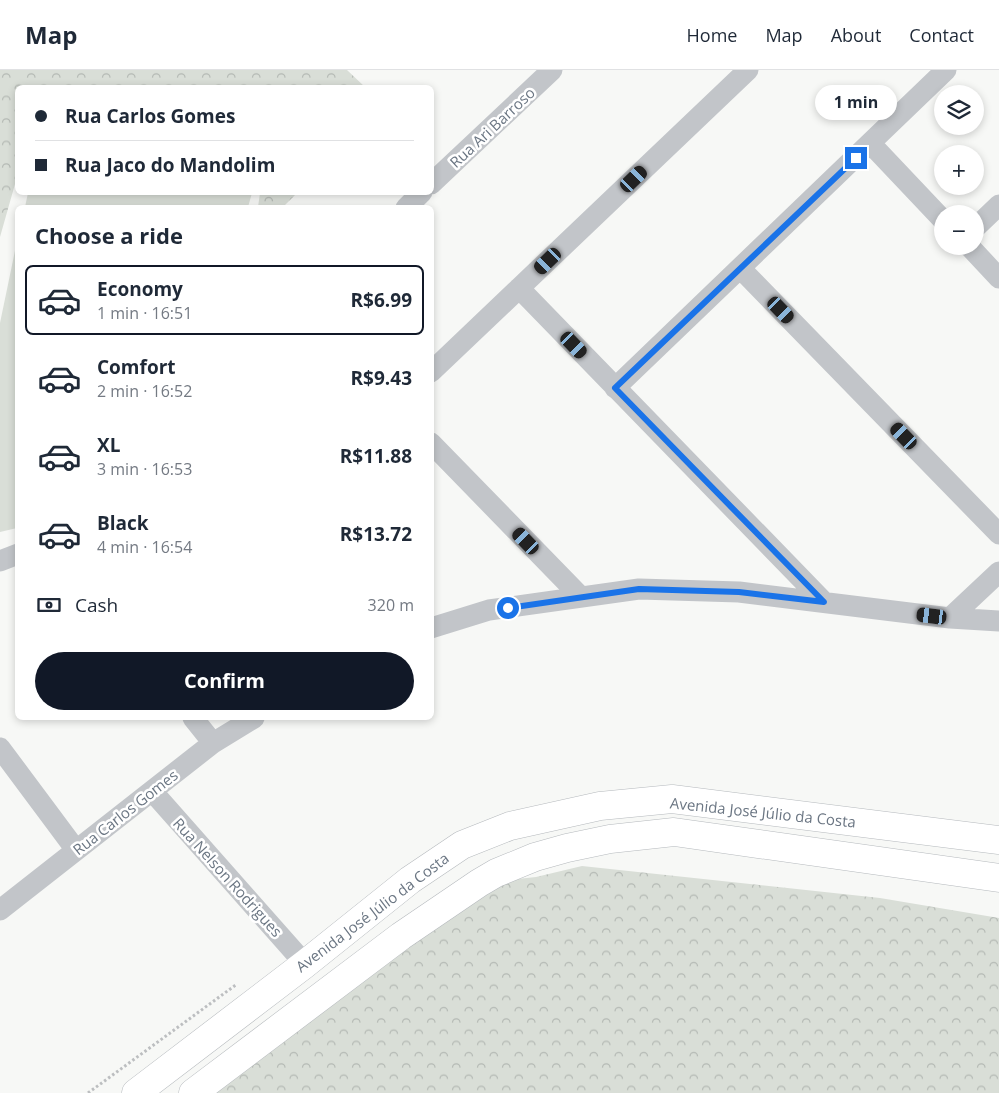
<!DOCTYPE html>
<meta charset="utf-8">
<style>
body{margin:0;font-family:"Open Sans",sans-serif;background:#f6f6f7;color:#1f2937;height:100vh;display:flex;flex-direction:column;font-size:19px;white-space:nowrap}
*{box-sizing:border-box;margin:0}
p{font-size:16px;color:#747a83}
.icon{flex:none;width:28px;height:28px;fill:none;stroke:currentColor;stroke-width:2;stroke-linecap:round;stroke-linejoin:round}
.map{position:relative;flex:1;overflow:hidden}
.drawer{position:absolute;left:15px;top:135px;width:419px;height:515px;display:flex;flex-direction:column;background:#fff;border-radius:8px;box-shadow:0 2px 8px #0003}
.drawer>*{flex:none}
.hud{position:absolute;left:15px;top:15px;width:419px;height:110px;border-radius:8px;box-shadow:0 2px 8px #0003;display:grid;align-content:center;height:110px;padding:0 20px;background:#fff}
.buttons{position:absolute;left:934px;top:15px;display:grid;gap:10px}
.buttons a{display:grid;place-items:center;width:50px;height:50px;border-radius:50%;background:#fff;box-shadow:0 2px 8px #0003;font-size:25px}
.end{position:absolute;width:22px;height:22px;margin:-11px;border:6px solid #1a73e8;background:#fff;box-shadow:0 0 0 2px #fff}
.from{border-radius:50%}
.bubble{position:absolute;height:35px;border-radius:18px;background:#fff;box-shadow:0 2px 8px #0003;font-size:16px;font-weight:700;line-height:35px;text-align:center}
.car{position:absolute;width:15px;height:30px;margin:-15px -8px;border-radius:6px;box-shadow:0 0 4px 1px #0007;background:linear-gradient(#222 24%,#8ab4d8 0 40%,#222 0 76%,#8ab4d8 0 86%,#222 0)}
.hud b{display:flex;align-items:center;gap:18px;height:48px;font-size:19px}
.hud b+b{border-top:1px solid #e0e1e3}
.hud i{width:12px;height:12px;background:#1f2937}
ul{padding:0;list-style:none}
li{display:flex;align-items:center;gap:15px;height:70px;margin:0 10px 8px;padding:0 10px;border:2px solid transparent;border-radius:8px}
li div{flex:1}
li b{display:block;font-size:19px}
li em{font-style:normal;font-weight:700}
li.active{border-color:#111827}
li>.icon{width:45px;height:45px;stroke-width:1.5}
h2{padding:0 20px;font-size:22px;line-height:60px}
.pay{display:flex;align-items:center;gap:12px;height:55px;padding:0 20px;font-size:19px}
.pay p{margin-inline-start:auto}
.primary-button{display:flex;gap:10px;margin-top:auto;padding:10px 20px}
.primary-button a{flex:1;height:58px;border-radius:30px;background:#111827;color:#fff;font-size:20px;font-weight:700;line-height:58px;text-align:center}
header{display:flex;align-items:center;gap:30px;box-sizing:border-box;height:70px;padding:0 25px;background:#fff;border-bottom:1px solid #e0e1e3}
header strong{font-size:24px}
nav{display:flex;gap:28px;margin-inline-start:auto;font-size:18px}
.map>svg:first-child{display:block}
</style>
<header>
<strong>Map</strong>
<nav><a>Home</a><a>Map</a><a>About</a><a>Contact</a></nav>
</header>
<div class="map">
<svg width="999" height="1023" viewBox="0 0 999 1023">
<defs>
<pattern id="forest-crowns" width="20" height="18" patternUnits="userSpaceOnUse" patternTransform="scale(1.25)"><rect width="20" height="18" fill="#d9ded7"/><path d="M2 6a3 3 0 1 1 6 0M12 15a3 3 0 1 1 6 0" fill="none" stroke="#b4b9b4"/></pattern>
</defs>
<rect width="100%" height="100%" fill="#f7f8f6"/>
<path fill="#d9ded7" d="M28 123V122L252 123 248 137H25Z
M17 171V458L0 462V253Z"/>
<path fill="url(#forest-crowns)" d="M0 0H347L365 17 55 18 45 16 44 17 18 18 17 107 0 167Z
M260 123V122L297 123 283 137H258Z
M582 796 880 828 999 848V1023H206L499 811 536 807Z"/>
<g fill="none" stroke-linecap="round" stroke-linejoin="round">
<defs>
<path id="secondary" d="M136 1023 305 894 410 810 462 775 510 756 600 736 672 729 999 770
M193 1023 401 866 479 813 496 803 535 787 567 778 610 769 674 762 999 808"/>
</defs>
<use href="#secondary" stroke="#b5b9bd" stroke-width="29"/>
<path stroke="#bcbec0" stroke-width="3" stroke-dasharray="2.5 2.5" stroke-linecap="butt" d="M88 1023 237 914"/>
<path stroke="#c2c5c9" stroke-width="21" d="M871 74 942 149
M431 114 552 0
M406 138 422 122
M975 158 999 135
M969 176 999 208
M740 198 999 464
M519 218 824 532
M431 302 748 0
M615 318 946 0
M431 373 581 527
M0 491 18 484
M950 548 999 502
M431 558 489 540 639 519 739 522 950 548 999 551
M193 648 213 673
M0 678 76 780
M152 721 305 894
M0 840 213 673 254 648"/>
<use href="#secondary" stroke="#fff" stroke-width="28"/>
</g>
<g fill="none" stroke-linecap="round" stroke-linejoin="round">
<path stroke="#1a73e8" stroke-width="6" d="M508 538 639 519 739 522 824 532 615 318 856 88"/>
</g>
<g text-anchor="middle" dominant-baseline="central" stroke-width="5" stroke-linejoin="round" paint-order="stroke">
<g font-size="15" fill="#6b7683" stroke="#fff">
<text transform="translate(492 57) rotate(-43)">Rua Ari Barroso</text>
<text transform="translate(125 742) rotate(-38)">Rua Carlos Gomes</text>
<text transform="translate(763 742) rotate(6)">Avenida José Júlio da Costa</text>
<text transform="translate(228 807) rotate(48)">Rua Nelson Rodrigues</text>
<text transform="translate(372 842) rotate(-37)">Avenida José Júlio da Costa</text>
</g>
</g>
</svg>
<div class="buttons">
<a><svg class="icon" aria-label="layers" viewBox="0 0 24 24"><path d="M12 4l9 5-9 5-9-5zM3 14l9 5 9-5"/></svg></a>
<a>+</a>
<a>−</a>
</div>
<i class="end from" style="left:508px;top:538px"></i>
<i class="end" style="left:856px;top:88px"></i>
<div class="bubble" style="left:815px;top:15px;width:82px">1 min</div>
<i class="car" style="left:634px;top:109px;rotate:46deg"></i>
<i class="car" style="left:548px;top:191px;rotate:226deg"></i>
<i class="car" style="left:781px;top:240px;rotate:136deg"></i>
<i class="car" style="left:574px;top:275px;rotate:136deg"></i>
<i class="car" style="left:904px;top:366px;rotate:316deg"></i>
<i class="car" style="left:526px;top:471px;rotate:316deg"></i>
<i class="car" style="left:932px;top:546px;rotate:277deg"></i>
<div class="hud">
<b><i class="from"></i>Rua Carlos Gomes</b>
<b><i></i>Rua Jaco do Mandolim</b>
</div>
<section class="drawer">
<h2>Choose a ride</h2>
<ul>
<li class="active"><svg class="icon" aria-label="car" viewBox="0 0 24 24"><path d="M5 17H2v-5l4-1 3-4h7l3 4 3 1v5h-3M9 17h6M6 11h13"/><circle cx="7" cy="17" r="2"/><circle cx="17" cy="17" r="2"/></svg><div><b>Economy</b><p>1 min · 16:51</p></div><em>R$6.99</em></li>
<li><svg class="icon" aria-label="car" viewBox="0 0 24 24"><path d="M5 17H2v-5l4-1 3-4h7l3 4 3 1v5h-3M9 17h6M6 11h13"/><circle cx="7" cy="17" r="2"/><circle cx="17" cy="17" r="2"/></svg><div><b>Comfort</b><p>2 min · 16:52</p></div><em>R$9.43</em></li>
<li><svg class="icon" aria-label="car" viewBox="0 0 24 24"><path d="M5 17H2v-5l4-1 3-4h7l3 4 3 1v5h-3M9 17h6M6 11h13"/><circle cx="7" cy="17" r="2"/><circle cx="17" cy="17" r="2"/></svg><div><b>XL</b><p>3 min · 16:53</p></div><em>R$11.88</em></li>
<li><svg class="icon" aria-label="car" viewBox="0 0 24 24"><path d="M5 17H2v-5l4-1 3-4h7l3 4 3 1v5h-3M9 17h6M6 11h13"/><circle cx="7" cy="17" r="2"/><circle cx="17" cy="17" r="2"/></svg><div><b>Black</b><p>4 min · 16:54</p></div><em>R$13.72</em></li>
</ul>
<div class="pay"><svg class="icon" aria-label="cash" viewBox="0 0 24 24"><path d="M3 7h18v10H3z"/><circle cx="12" cy="12" r="2"/></svg>Cash<p>320 m</p></div>
<div class="primary-button"><a>Confirm</a></div>
</section>
</div>
